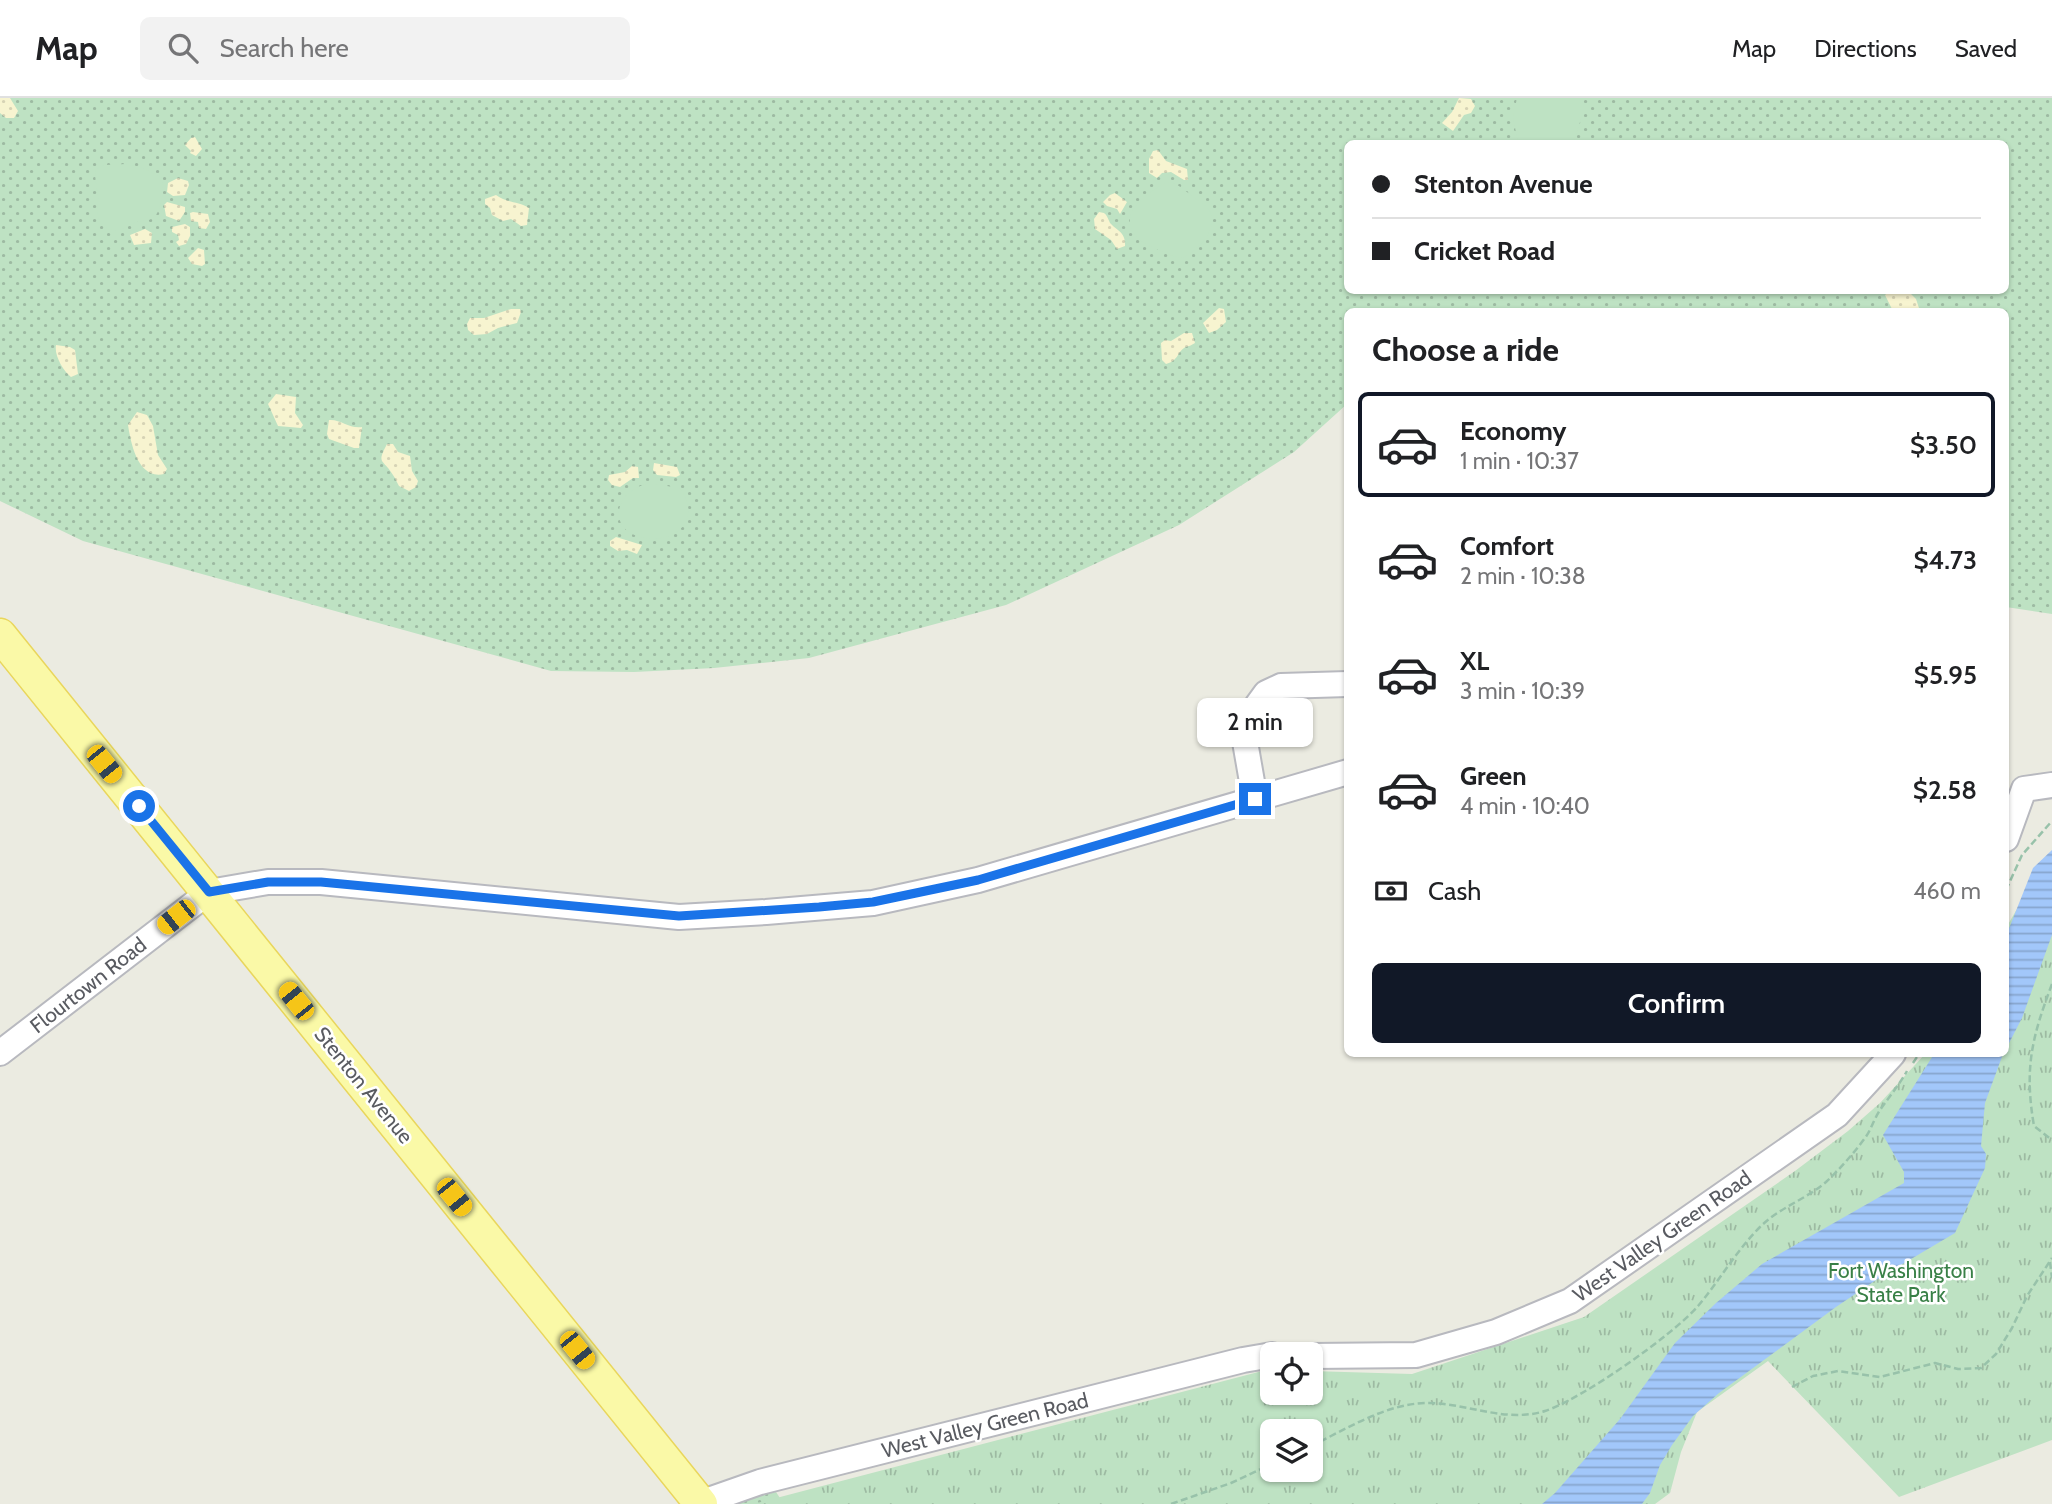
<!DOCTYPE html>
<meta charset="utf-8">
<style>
body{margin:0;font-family:Cabin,sans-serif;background:#f2f2f2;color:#202124;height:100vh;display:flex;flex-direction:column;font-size:26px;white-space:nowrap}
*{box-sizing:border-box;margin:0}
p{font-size:23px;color:#757577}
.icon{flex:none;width:38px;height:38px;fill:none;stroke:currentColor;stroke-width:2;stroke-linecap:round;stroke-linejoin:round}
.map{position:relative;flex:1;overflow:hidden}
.details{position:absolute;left:1344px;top:210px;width:665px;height:749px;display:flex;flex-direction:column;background:#fff;border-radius:10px;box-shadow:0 2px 5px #0004}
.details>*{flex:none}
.guide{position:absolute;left:1344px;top:42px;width:665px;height:154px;border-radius:10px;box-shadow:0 2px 5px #0004;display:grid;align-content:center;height:154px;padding:0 28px;background:#fff}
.controls{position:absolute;left:1260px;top:1244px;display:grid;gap:14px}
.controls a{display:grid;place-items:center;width:63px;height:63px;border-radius:10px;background:#fff;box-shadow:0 2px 5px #0004;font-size:35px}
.end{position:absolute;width:32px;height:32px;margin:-16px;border:9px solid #1a73e8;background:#fff;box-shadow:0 0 0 4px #fff}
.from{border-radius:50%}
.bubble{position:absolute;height:49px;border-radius:10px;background:#fff;box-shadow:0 2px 5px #0004;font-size:23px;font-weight:600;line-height:49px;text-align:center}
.car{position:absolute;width:21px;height:42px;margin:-21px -10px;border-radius:9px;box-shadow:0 0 5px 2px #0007;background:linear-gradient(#f5c518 24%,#345 0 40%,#f5c518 0 76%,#345 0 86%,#f5c518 0)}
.guide b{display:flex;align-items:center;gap:24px;height:66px;font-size:26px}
.guide b+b{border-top:2px solid #e0e0e0}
.guide i{width:18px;height:18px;background:#202124}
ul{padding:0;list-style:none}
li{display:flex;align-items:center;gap:21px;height:105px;margin:0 14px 10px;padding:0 14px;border:4px solid transparent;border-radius:10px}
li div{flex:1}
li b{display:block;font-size:26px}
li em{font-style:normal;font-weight:600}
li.current{border-color:#111827}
li>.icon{width:63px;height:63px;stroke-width:1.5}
h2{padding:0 28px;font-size:32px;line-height:84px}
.pay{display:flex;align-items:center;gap:18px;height:77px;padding:0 28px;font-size:26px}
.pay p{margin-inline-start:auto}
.primary-button{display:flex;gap:14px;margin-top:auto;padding:14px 28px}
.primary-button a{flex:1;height:80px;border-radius:10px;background:#111827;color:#fff;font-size:28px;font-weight:600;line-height:80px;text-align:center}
header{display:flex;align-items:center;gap:42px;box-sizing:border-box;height:98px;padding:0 35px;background:#fff;border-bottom:2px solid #e0e0e0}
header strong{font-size:33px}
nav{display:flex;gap:38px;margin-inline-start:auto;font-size:24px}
.search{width:490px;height:63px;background:#f2f2f2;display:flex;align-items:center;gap:18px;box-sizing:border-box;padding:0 24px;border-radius:10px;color:#757577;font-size:26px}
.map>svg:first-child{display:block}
</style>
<header>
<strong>Map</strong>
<div class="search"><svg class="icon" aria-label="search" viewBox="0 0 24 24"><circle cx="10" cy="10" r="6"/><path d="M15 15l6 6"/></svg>Search here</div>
<nav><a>Map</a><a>Directions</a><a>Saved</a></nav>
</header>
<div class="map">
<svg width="2052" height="1406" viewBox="0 0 2052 1406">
<defs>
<pattern id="grass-dots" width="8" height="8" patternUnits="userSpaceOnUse" patternTransform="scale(1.75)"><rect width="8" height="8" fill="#bee2c3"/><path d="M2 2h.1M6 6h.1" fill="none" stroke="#9dbaa2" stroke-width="1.8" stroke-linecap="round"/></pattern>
<pattern id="sand-dots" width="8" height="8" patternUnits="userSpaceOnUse" patternTransform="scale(1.75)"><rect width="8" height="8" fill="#f7f4d0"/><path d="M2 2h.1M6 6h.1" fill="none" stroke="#d6d3b5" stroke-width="1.8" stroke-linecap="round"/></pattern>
<pattern id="park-tufts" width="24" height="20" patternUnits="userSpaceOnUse" patternTransform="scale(1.75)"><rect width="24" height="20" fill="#bee2c3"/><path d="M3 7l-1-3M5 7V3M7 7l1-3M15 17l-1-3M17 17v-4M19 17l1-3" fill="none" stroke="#9dbaa2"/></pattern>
<pattern id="water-rules" width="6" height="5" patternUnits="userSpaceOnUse" patternTransform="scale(1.75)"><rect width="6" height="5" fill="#a2c7fa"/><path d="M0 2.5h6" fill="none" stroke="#87a5ce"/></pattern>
</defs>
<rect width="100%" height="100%" fill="#ebebe1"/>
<path fill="url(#grass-dots)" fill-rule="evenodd" d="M0 0H2052V516L2006 509V214H1348L1347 306 1294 354 1179 427 1006 507 809 560 714 570 634 574 551 573 83 443 0 403ZM1348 46H2006V192H1348Z
M776 1394 784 1406H733L740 1402Z"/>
<path fill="url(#sand-dots)" d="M0 0H10L18 13 14 20H6L0 15Z
M1459 0 1471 1 1475 8 1471 15 1464 17 1453 33 1442 25 1452 14Z
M195 39 202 51 196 58 190 55 191 53 185 47 191 40Z
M1158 52 1166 63 1187 71 1188 82H1184L1171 74 1162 75 1157 80 1149 75V61L1153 53Z
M178 80 188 83 189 87 185 97 173 98 167 94 168 85Z
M1115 95 1127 104 1120 116 1117 111 1107 108 1103 104 1110 97Z
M496 97C507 105 518 103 529 110L527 127 521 128 511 121 503 123 492 117 490 110 485 106V101Z
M167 104 185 109V114L179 123 166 118 164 107Z
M193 114 208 116 210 124 206 131 199 130 198 124 191 123 190 115Z
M1099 114 1104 115C1107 117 1108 121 1110 125 1117 133 1126 134 1125 148L1117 151 1111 142 1095 131 1094 121Z
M185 126 190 129V138L186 146 179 148 176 144 179 142 178 137 172 134V129Z
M145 131 152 135 151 145 134 147 130 137Z
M198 150 204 152 205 166 202 168 192 166 188 160Z
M1890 193H1908L1916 201 1920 213H1901L1892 211 1885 197Z
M1219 210 1224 211 1226 224 1217 232 1209 235 1203 225Z
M511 211H520L521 214 517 225 498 230 487 236 474 237 468 232 467 226 470 220H484Z
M1184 235H1192L1195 245C1192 247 1189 248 1186 249 1177 253 1179 263 1166 266L1162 262 1161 245 1165 242 1171 243Z
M56 247 70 249 75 252 78 276 71 279C63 273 54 257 56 247Z
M276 296 296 299 295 315 303 327 301 330 278 328 268 306Z
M137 314 147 317 153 328 158 357 167 371 164 376C138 382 131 346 128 327Z
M329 322C341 321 349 331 362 329L359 350H354L329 341 327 336Z
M387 346H393L398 354 410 358 412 373 418 383 416 389 409 393 399 388C397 385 396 381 393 377 383 360 376 367 387 346Z
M654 365 677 369 680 377 676 379 657 377 653 372Z
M632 368 638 369 639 380H633L620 389 612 387 608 382 609 377 625 374Z
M616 439 642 447 637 456 627 452 618 453 610 448V443Z"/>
<path fill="url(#park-tufts)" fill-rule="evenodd" d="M2052 761V1342L1899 1399 1768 1263 1697 1314 1681 1354 1670 1395 1655 1406H753L1266 1272H1272V1295H1311V1273L1412 1276 1584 1219 1795 1073 1848 1033 1880 1005 1925 956H2006V830L2025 797ZM1272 1334H1311V1372H1272Z"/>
<path fill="#bee2c3" d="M1517 0H1581V21L1573 45H1518L1513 19Z
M126 66 140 69 161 79C165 88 162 114 153 120 148 123 142 123 137 124 125 129 112 139 101 125 95 117 99 108 98 98 97 89 94 80 96 71L105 67Z
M1167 84C1176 84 1180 89 1187 94 1193 99 1204 105 1209 112 1221 128 1197 155 1181 160 1170 158 1160 153 1150 148 1108 126 1140 98 1167 84Z
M649 385 679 390C686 397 691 410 687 420 677 453 609 445 620 408 625 394 636 389 649 385Z"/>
<path fill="url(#water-rules)" d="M2052 752V837L2022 920 2006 951V838L2033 770Z
M1934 956H2003L1985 1005 1981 1048 1986 1056 1985 1070 1955 1135 1879 1180 1836 1209 1719 1295 1693 1318 1672 1347 1660 1367 1650 1395 1642 1406H1542L1555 1395 1620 1321 1675 1245 1716 1205 1762 1166 1904 1085V1074L1883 1037Z"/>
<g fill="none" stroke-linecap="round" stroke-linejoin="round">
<defs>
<path id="minor" d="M1255 701 1244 638 1250 617 1266 595 1281 588 1348 586
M2006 741 2024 691 2052 687
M0 955 209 794 268 784H321L679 819 766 814 873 805 978 782 1348 674
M1311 1258 1416 1257 1496 1234 1570 1203 1837 1017 1893 956
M700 1405 760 1384 1243 1262 1272 1257"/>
<path id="major" d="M0 537 701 1406"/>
</defs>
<use href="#minor" stroke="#b8b9bf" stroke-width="28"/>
<use href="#major" stroke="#e9d65c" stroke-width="35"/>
<path stroke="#98c2aa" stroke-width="2.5" stroke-dasharray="7 3.5" stroke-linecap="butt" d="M2006 792 2022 757 2052 723
M2052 886C2032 939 2024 970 2034 1028L2052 1042
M1913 965 1919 956
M2050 1164 2052 1180
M1792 1289 1813 1278 1838 1273 1880 1279 1935 1265 1958 1271 1981 1270 1996 1256 2012 1230 2027 1198 2052 1160
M1311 1348C1347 1331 1388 1304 1430 1305 1469 1306 1506 1325 1545 1313 1582 1301 1673 1237 1698 1208 1720 1182 1736 1153 1760 1129 1780 1109 1805 1102 1826 1084 1840 1071 1853 1056 1865 1040 1871 1032 1874 1021 1880 1012 1889 999 1899 987 1907 973
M1171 1406 1231 1385 1272 1366"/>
<use href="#minor" stroke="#fff" stroke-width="24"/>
<use href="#major" stroke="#faf9a7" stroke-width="32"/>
</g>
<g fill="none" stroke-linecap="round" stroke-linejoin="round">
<path stroke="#1a73e8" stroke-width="9" d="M139 708 209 794 268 784H321L679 818 819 809 873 804 978 782 1255 701"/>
</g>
<g text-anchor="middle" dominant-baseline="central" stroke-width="5" stroke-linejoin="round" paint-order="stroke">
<g font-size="21" fill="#595b61" stroke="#fff">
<text transform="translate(88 887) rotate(-38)">Flourtown Road</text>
<text transform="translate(364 987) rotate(51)">Stenton Avenue</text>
<text transform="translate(1662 1138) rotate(-35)">West Valley Green Road</text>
<text transform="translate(985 1327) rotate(-14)">West Valley Green Road</text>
</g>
<g font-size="21" fill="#398047" stroke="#fff">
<text x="1901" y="1172">Fort Washington<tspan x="1901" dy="24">State Park</tspan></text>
</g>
</g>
</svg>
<div class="controls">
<a><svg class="icon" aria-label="locate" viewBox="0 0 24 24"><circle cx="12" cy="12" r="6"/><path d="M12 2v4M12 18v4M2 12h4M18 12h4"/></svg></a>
<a><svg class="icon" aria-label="layers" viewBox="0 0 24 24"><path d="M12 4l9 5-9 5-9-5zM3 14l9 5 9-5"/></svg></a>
</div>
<i class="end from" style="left:139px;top:708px"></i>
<i class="end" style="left:1255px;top:701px"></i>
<div class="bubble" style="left:1197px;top:600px;width:116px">2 min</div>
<i class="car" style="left:104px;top:666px;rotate:141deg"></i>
<i class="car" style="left:176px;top:819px;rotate:232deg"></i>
<i class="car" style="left:296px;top:903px;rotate:321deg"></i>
<i class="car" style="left:454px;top:1099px;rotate:141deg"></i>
<i class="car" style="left:577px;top:1252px;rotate:141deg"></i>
<div class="guide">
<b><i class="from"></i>Stenton Avenue</b>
<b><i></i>Cricket Road</b>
</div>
<section class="details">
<h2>Choose a ride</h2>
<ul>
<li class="current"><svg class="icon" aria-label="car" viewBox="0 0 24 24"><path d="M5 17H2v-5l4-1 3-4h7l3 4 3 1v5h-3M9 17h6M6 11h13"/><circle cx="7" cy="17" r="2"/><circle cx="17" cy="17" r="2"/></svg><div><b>Economy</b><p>1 min · 10:37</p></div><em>$3.50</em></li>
<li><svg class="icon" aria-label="car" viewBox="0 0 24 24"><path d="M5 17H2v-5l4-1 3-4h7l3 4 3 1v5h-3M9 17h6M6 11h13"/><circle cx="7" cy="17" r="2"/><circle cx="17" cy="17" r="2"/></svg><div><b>Comfort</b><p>2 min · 10:38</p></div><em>$4.73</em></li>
<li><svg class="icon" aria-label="car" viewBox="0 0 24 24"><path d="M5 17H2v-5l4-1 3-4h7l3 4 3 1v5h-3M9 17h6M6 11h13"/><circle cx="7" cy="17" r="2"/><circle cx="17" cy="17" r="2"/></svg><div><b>XL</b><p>3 min · 10:39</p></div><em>$5.95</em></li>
<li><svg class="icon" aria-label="car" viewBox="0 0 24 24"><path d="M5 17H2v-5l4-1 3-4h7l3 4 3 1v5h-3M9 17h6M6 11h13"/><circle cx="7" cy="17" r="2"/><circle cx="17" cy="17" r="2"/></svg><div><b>Green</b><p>4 min · 10:40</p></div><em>$2.58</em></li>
</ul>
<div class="pay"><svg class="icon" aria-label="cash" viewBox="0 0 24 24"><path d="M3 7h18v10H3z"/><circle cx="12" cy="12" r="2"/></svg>Cash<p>460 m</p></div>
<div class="primary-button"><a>Confirm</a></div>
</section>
</div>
